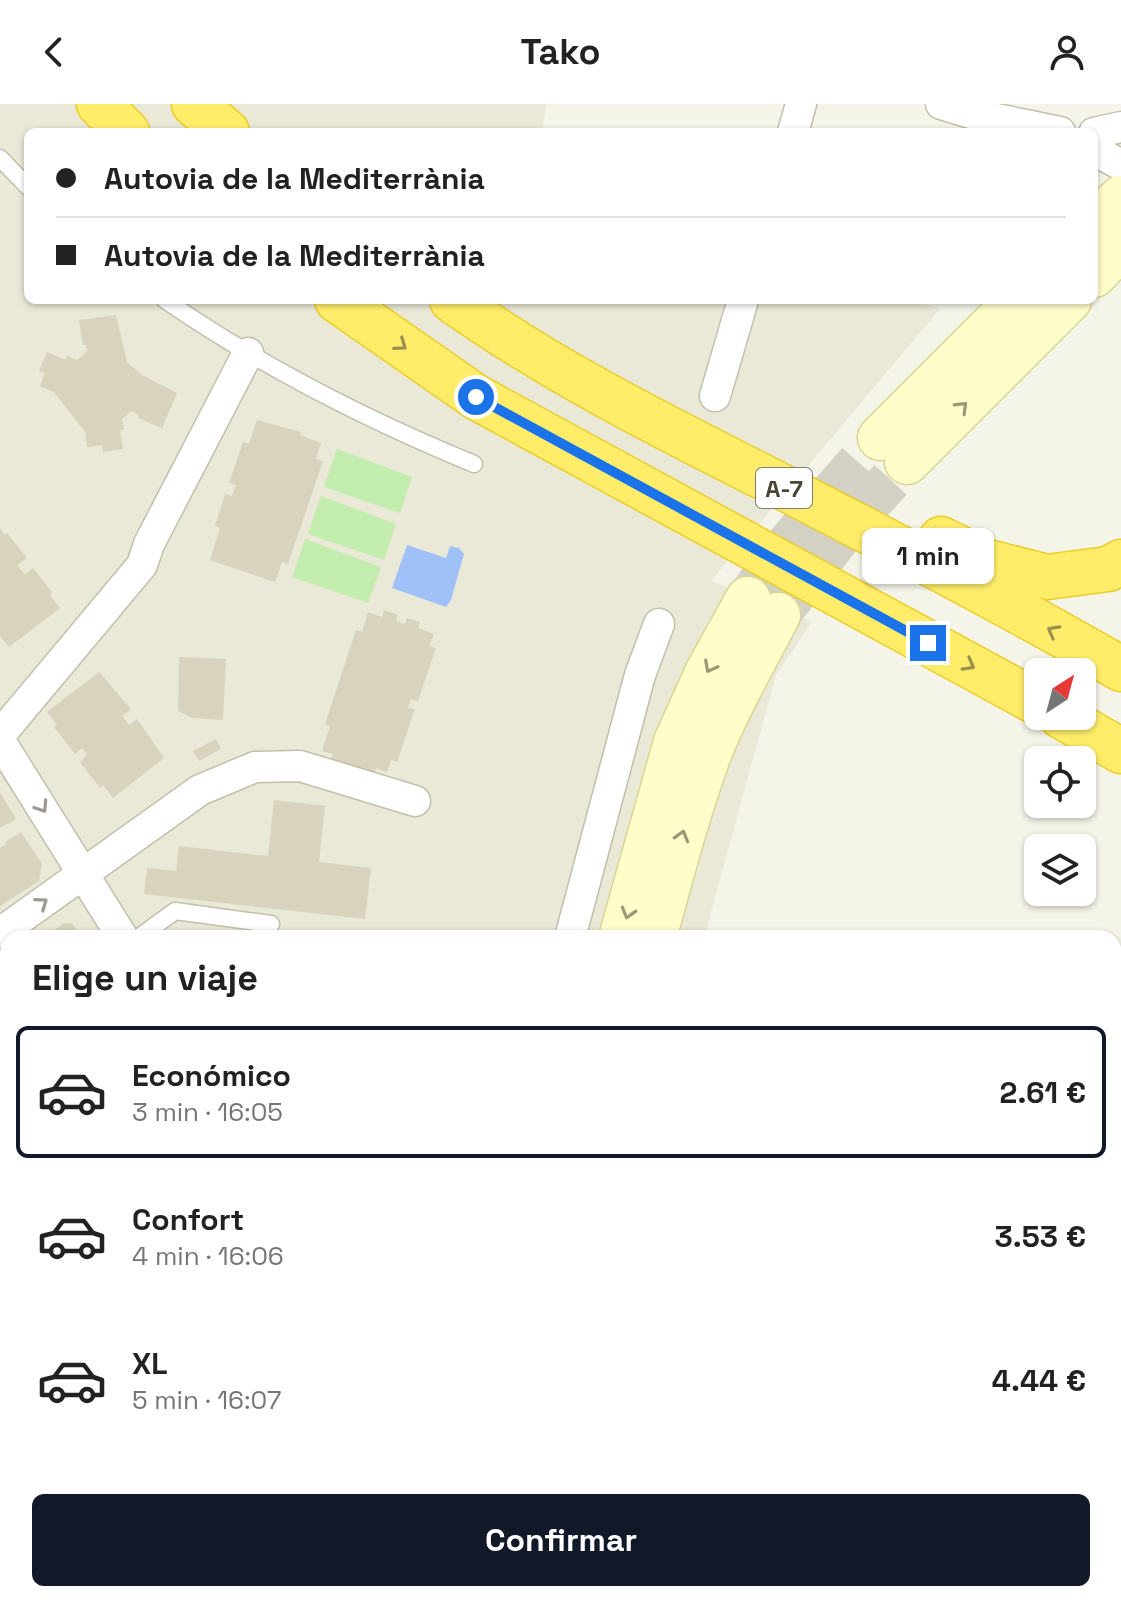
<!DOCTYPE html>
<html lang="es">
<meta charset="utf-8">
<style>
body{margin:0;font-family:"Space Grotesk",sans-serif;background:#f2f2f2;color:#222;height:100vh;display:flex;flex-direction:column;font-size:30px;white-space:nowrap}
*{box-sizing:border-box;margin:0}
p{font-size:26px;color:#767676}
.icon{flex:none;width:44px;height:44px;fill:none;stroke:currentColor;stroke-width:2;stroke-linecap:round;stroke-linejoin:round}
.map{position:relative;flex:1;overflow:hidden}
.sheet{position:absolute;left:0px;top:826px;width:1122px;height:672px;display:flex;flex-direction:column;background:#fff;border-radius:24px 24px 0 0;box-shadow:0 2px 6px #0004}
.sheet>*{flex:none}
.hud{position:absolute;left:24px;top:24px;width:1074px;height:176px;border-radius:12px;box-shadow:0 2px 6px #0004;display:grid;align-content:center;height:176px;padding:0 32px;background:#fff}
.needle{width:52px;rotate:36deg}
.controls{position:absolute;left:1024px;top:554px;display:grid;gap:16px}
.controls a{display:grid;place-items:center;width:72px;height:72px;border-radius:12px;background:#fff;box-shadow:0 2px 6px #0004;font-size:40px}
.end{position:absolute;width:36px;height:36px;margin:-18px;border:10px solid #1a73e8;background:#fff;box-shadow:0 0 0 4px #fff}
.from{border-radius:50%}
.bubble{position:absolute;height:56px;border-radius:12px;background:#fff;box-shadow:0 2px 6px #0004;font-size:26px;font-weight:800;line-height:56px;text-align:center}
.hud b{display:flex;align-items:center;gap:28px;height:76px;font-size:30px}
.hud b+b{border-top:2px solid #e0e0e0}
.hud i{width:20px;height:20px;background:#222}
ul{padding:0;list-style:none}
li{display:flex;align-items:center;gap:24px;height:132px;margin:0 16px 12px;padding:0 16px;border:4px solid transparent;border-radius:12px}
li div{flex:1}
li b{display:block;font-size:30px}
li em{font-style:normal;font-weight:800}
li.current{border-color:#111827}
li>.icon{width:72px;height:72px;stroke-width:1.5}
h2{padding:0 32px;font-size:36px;line-height:96px}
.cta{display:flex;gap:16px;margin-top:auto;padding:16px 32px}
.cta a{flex:1;height:92px;border-radius:12px;background:#111827;color:#fff;font-size:32px;font-weight:800;line-height:92px;text-align:center}
header{display:flex;justify-content:space-between;align-items:center;height:104px;padding:0 32px;background:#fff;font-size:36px;font-weight:800}
.map>svg:first-child{display:block}
</style>
<header><svg class="icon" aria-label="back" viewBox="0 0 24 24"><path d="M15 5l-7 7 7 7"/></svg>Tako<svg class="icon" aria-label="person" viewBox="0 0 24 24"><circle cx="12" cy="8" r="4"/><path d="M4 21q1-7 8-7t8 7"/></svg></header>
<div class="map">
<svg width="1121" height="1498" viewBox="0 0 1121 1498">
<rect width="100%" height="100%" fill="#f5f4e8"/>
<path fill="#eae8d6" d="M0 0H546L542 28H28V196H913L940 205 711 477 812 518 776 571 704 834H8V1490H1114V1234L1120 1232 1121 1498H0Z"/>
<path fill="#c3edae" d="M337 345 412 373 400 409 324 383Z
M321 392 396 420 384 456 308 430Z
M305 435 381 463 368 499 292 473Z"/>
<path fill="#e6e5e0" d="M467 1490H779L778 1498H471Z"/>
<path fill="#a0c1f7" d="M407 441 446 454 450 442 459 444 464 450 451 496 446 503 392 484Z"/>
<path fill="#d8d3bc" d="M116 211 127 258 142 271 177 289 162 324 138 314 139 311 132 307 122 315 124 326H120L123 345 103 348 102 341 87 343 85 328 54 288 40 282 45 269 39 267 47 248 66 256 67 252 77 256 87 248 86 241H83L79 216Z
M257 316 301 328 300 331 321 339 316 355 323 357 288 460 282 458 275 478 210 456 220 424 215 422 225 390 232 392 236 381 229 379 243 338 249 340Z
M0 424 5 431 7 429 27 454 17 461 25 471 33 464 52 488 50 491 60 504 9 543 0 532Z
M384 506 398 511 396 517 405 520 407 514 420 518 418 524 434 530 429 542 436 544 418 597 411 595 408 604 415 605 397 658 391 656 387 668 376 664 374 671 331 656 333 650 322 647 330 622 325 620 356 526 362 528 368 508 382 513Z
M179 553 226 555 223 616 193 614 178 607Z
M99 568 131 605 122 612 129 621 137 615 164 654 113 694 103 681 100 684 80 658 87 651 82 644 75 650 54 623 57 621 47 608Z
M216 635 221 645 199 657 193 647Z
M0 688 16 715 0 724Z
M274 696 325 702 319 758 371 764 365 815 144 790 147 764 176 767 179 742 268 752Z
M21 728 42 760 39 777 0 802V744L6 740 5 738Z
M64 819H72L82 834H43Z
M8 856V908L0 899V864Z
M8 995V1074L0 1068V1002Z
M8 1184V1356L0 1357V1185Z
M8 1467V1490H110L111 1498H0V1468Z
M331 1490H379L377 1498H357Z"/>
<g fill="none" stroke-linecap="round" stroke-linejoin="round">
<path stroke="#d3d1c4" stroke-width="44" stroke-dasharray="44 22" stroke-linecap="butt" d="M748 495 782 447 880 334
M778 511 846 424 907 358"/>
<defs>
<path id="lane" d="M0 54 28 83
M165 196C261 262 367 316 474 360
M138 834 175 807 271 820"/>
<path id="street" d="M941 0 977 11 1060 28
M793 28 801 0
M1094 29 1121 23
M1094 46 1121 61
M715 292 743 196
M0 631 142 461 149 440 248 249
M0 637 123 834
M0 829 200 686 255 663 300 662 415 697
M570 834 640 571 659 520
M0 1068 6 1076 0 1081
M0 1126 8 1119
M1114 1424 1121 1445
M306 1490 312 1498
M392 1498 394 1490
M427 1498 430 1490
M994 1498 1006 1490"/>
<path id="secondary" d="M1094 121 1121 94
M1094 171 1121 143
M880 334 1018 196
M907 358 1069 196
M621 834 676 638 707 569 748 495
M654 834C671 772 687 710 709 650 728 602 754 557 778 511
M1114 1175 1121 1176"/>
<path id="highway" d="M99 0 127 28
M194 0 227 28
M337 196 476 293 1038 599
M452 196C549 265 656 319 763 373 883 435 1004 497 1121 565
M941 435 988 458 1047 473 1108 465 1121 458
M1061 612 1121 647"/>
</defs>
<use href="#lane" stroke="#c2bfaa" stroke-width="19"/>
<use href="#street" stroke="#c2bfaa" stroke-width="33"/>
<use href="#secondary" stroke="#d9d694" stroke-width="47"/>
<use href="#highway" stroke="#ebcd2c" stroke-width="47"/>
<path stroke="#c5bf9a" stroke-width="5" stroke-dasharray="4 4" stroke-linecap="butt" d="M917 1498 918 1490"/>
<use href="#lane" stroke="#fff" stroke-width="16"/>
<use href="#street" stroke="#fff" stroke-width="30"/>
<use href="#secondary" stroke="#fffdc9" stroke-width="44"/>
<use href="#highway" stroke="#ffed6a" stroke-width="44"/>
</g>
<defs><path id="oneway-chevron" d="M-2-3.5L2.5 0L-2 3.5" fill="none" stroke-width="1.6" stroke-linecap="round" stroke-linejoin="round" transform="scale(2)"/></defs>
<g stroke="#9b914d">
<use href="#oneway-chevron" transform="translate(401 241) rotate(35)"/>
<use href="#oneway-chevron" transform="translate(1053 527) rotate(-151)"/>
<use href="#oneway-chevron" transform="translate(969 561) rotate(29)"/>
</g>
<g stroke="#9b9878">
<use href="#oneway-chevron" transform="translate(962 303) rotate(-45)"/>
<use href="#oneway-chevron" transform="translate(710 563) rotate(118)"/>
<use href="#oneway-chevron" transform="translate(682 732) rotate(-74)"/>
<use href="#oneway-chevron" transform="translate(628 809) rotate(106)"/>
</g>
<g stroke="#9b9990">
<use href="#oneway-chevron" transform="translate(42 703) rotate(57)"/>
<use href="#oneway-chevron" transform="translate(42 799) rotate(-35)"/>
</g>
<g fill="none" stroke-linecap="round" stroke-linejoin="round">
<path stroke="#1a73e8" stroke-width="10" d="M476 293 928 539"/>
</g>
<g text-anchor="middle" dominant-baseline="central" stroke-width="7" stroke-linejoin="round" paint-order="stroke">
<rect fill="#fff" stroke="#807e72" stroke-width="2" x="756" y="364" width="56" height="40" rx="6"/>
<g font-size="24" font-weight="bold" fill="#4a4636">
<text x="784" y="384">A-7</text>
</g>
</g>
</svg>
<div class="controls">
<a><svg class="needle" viewBox="-14 -14 28 28"><path d="M0-13l5 13h-10z" fill="#e53935"/><path d="M0 13l5-13h-10z" fill="#767676"/></svg></a>
<a><svg class="icon" aria-label="locate" viewBox="0 0 24 24"><circle cx="12" cy="12" r="6"/><path d="M12 2v4M12 18v4M2 12h4M18 12h4"/></svg></a>
<a><svg class="icon" aria-label="layers" viewBox="0 0 24 24"><path d="M12 4l9 5-9 5-9-5zM3 14l9 5 9-5"/></svg></a>
</div>
<i class="end from" style="left:476px;top:293px"></i>
<i class="end" style="left:928px;top:539px"></i>
<div class="bubble" style="left:862px;top:424px;width:132px">1 min</div>
<div class="hud">
<b><i class="from"></i>Autovia de la Mediterrània</b>
<b><i></i>Autovia de la Mediterrània</b>
</div>
<section class="sheet">
<h2>Elige un viaje</h2>
<ul>
<li class="current"><svg class="icon" aria-label="car" viewBox="0 0 24 24"><path d="M5 17H2v-5l4-1 3-4h7l3 4 3 1v5h-3M9 17h6M6 11h13"/><circle cx="7" cy="17" r="2"/><circle cx="17" cy="17" r="2"/></svg><div><b>Económico</b><p>3 min · 16:05</p></div><em>2.61 €</em></li>
<li><svg class="icon" aria-label="car" viewBox="0 0 24 24"><path d="M5 17H2v-5l4-1 3-4h7l3 4 3 1v5h-3M9 17h6M6 11h13"/><circle cx="7" cy="17" r="2"/><circle cx="17" cy="17" r="2"/></svg><div><b>Confort</b><p>4 min · 16:06</p></div><em>3.53 €</em></li>
<li><svg class="icon" aria-label="car" viewBox="0 0 24 24"><path d="M5 17H2v-5l4-1 3-4h7l3 4 3 1v5h-3M9 17h6M6 11h13"/><circle cx="7" cy="17" r="2"/><circle cx="17" cy="17" r="2"/></svg><div><b>XL</b><p>5 min · 16:07</p></div><em>4.44 €</em></li>
</ul>
<div class="cta"><a>Confirmar</a></div>
</section>
</div>
